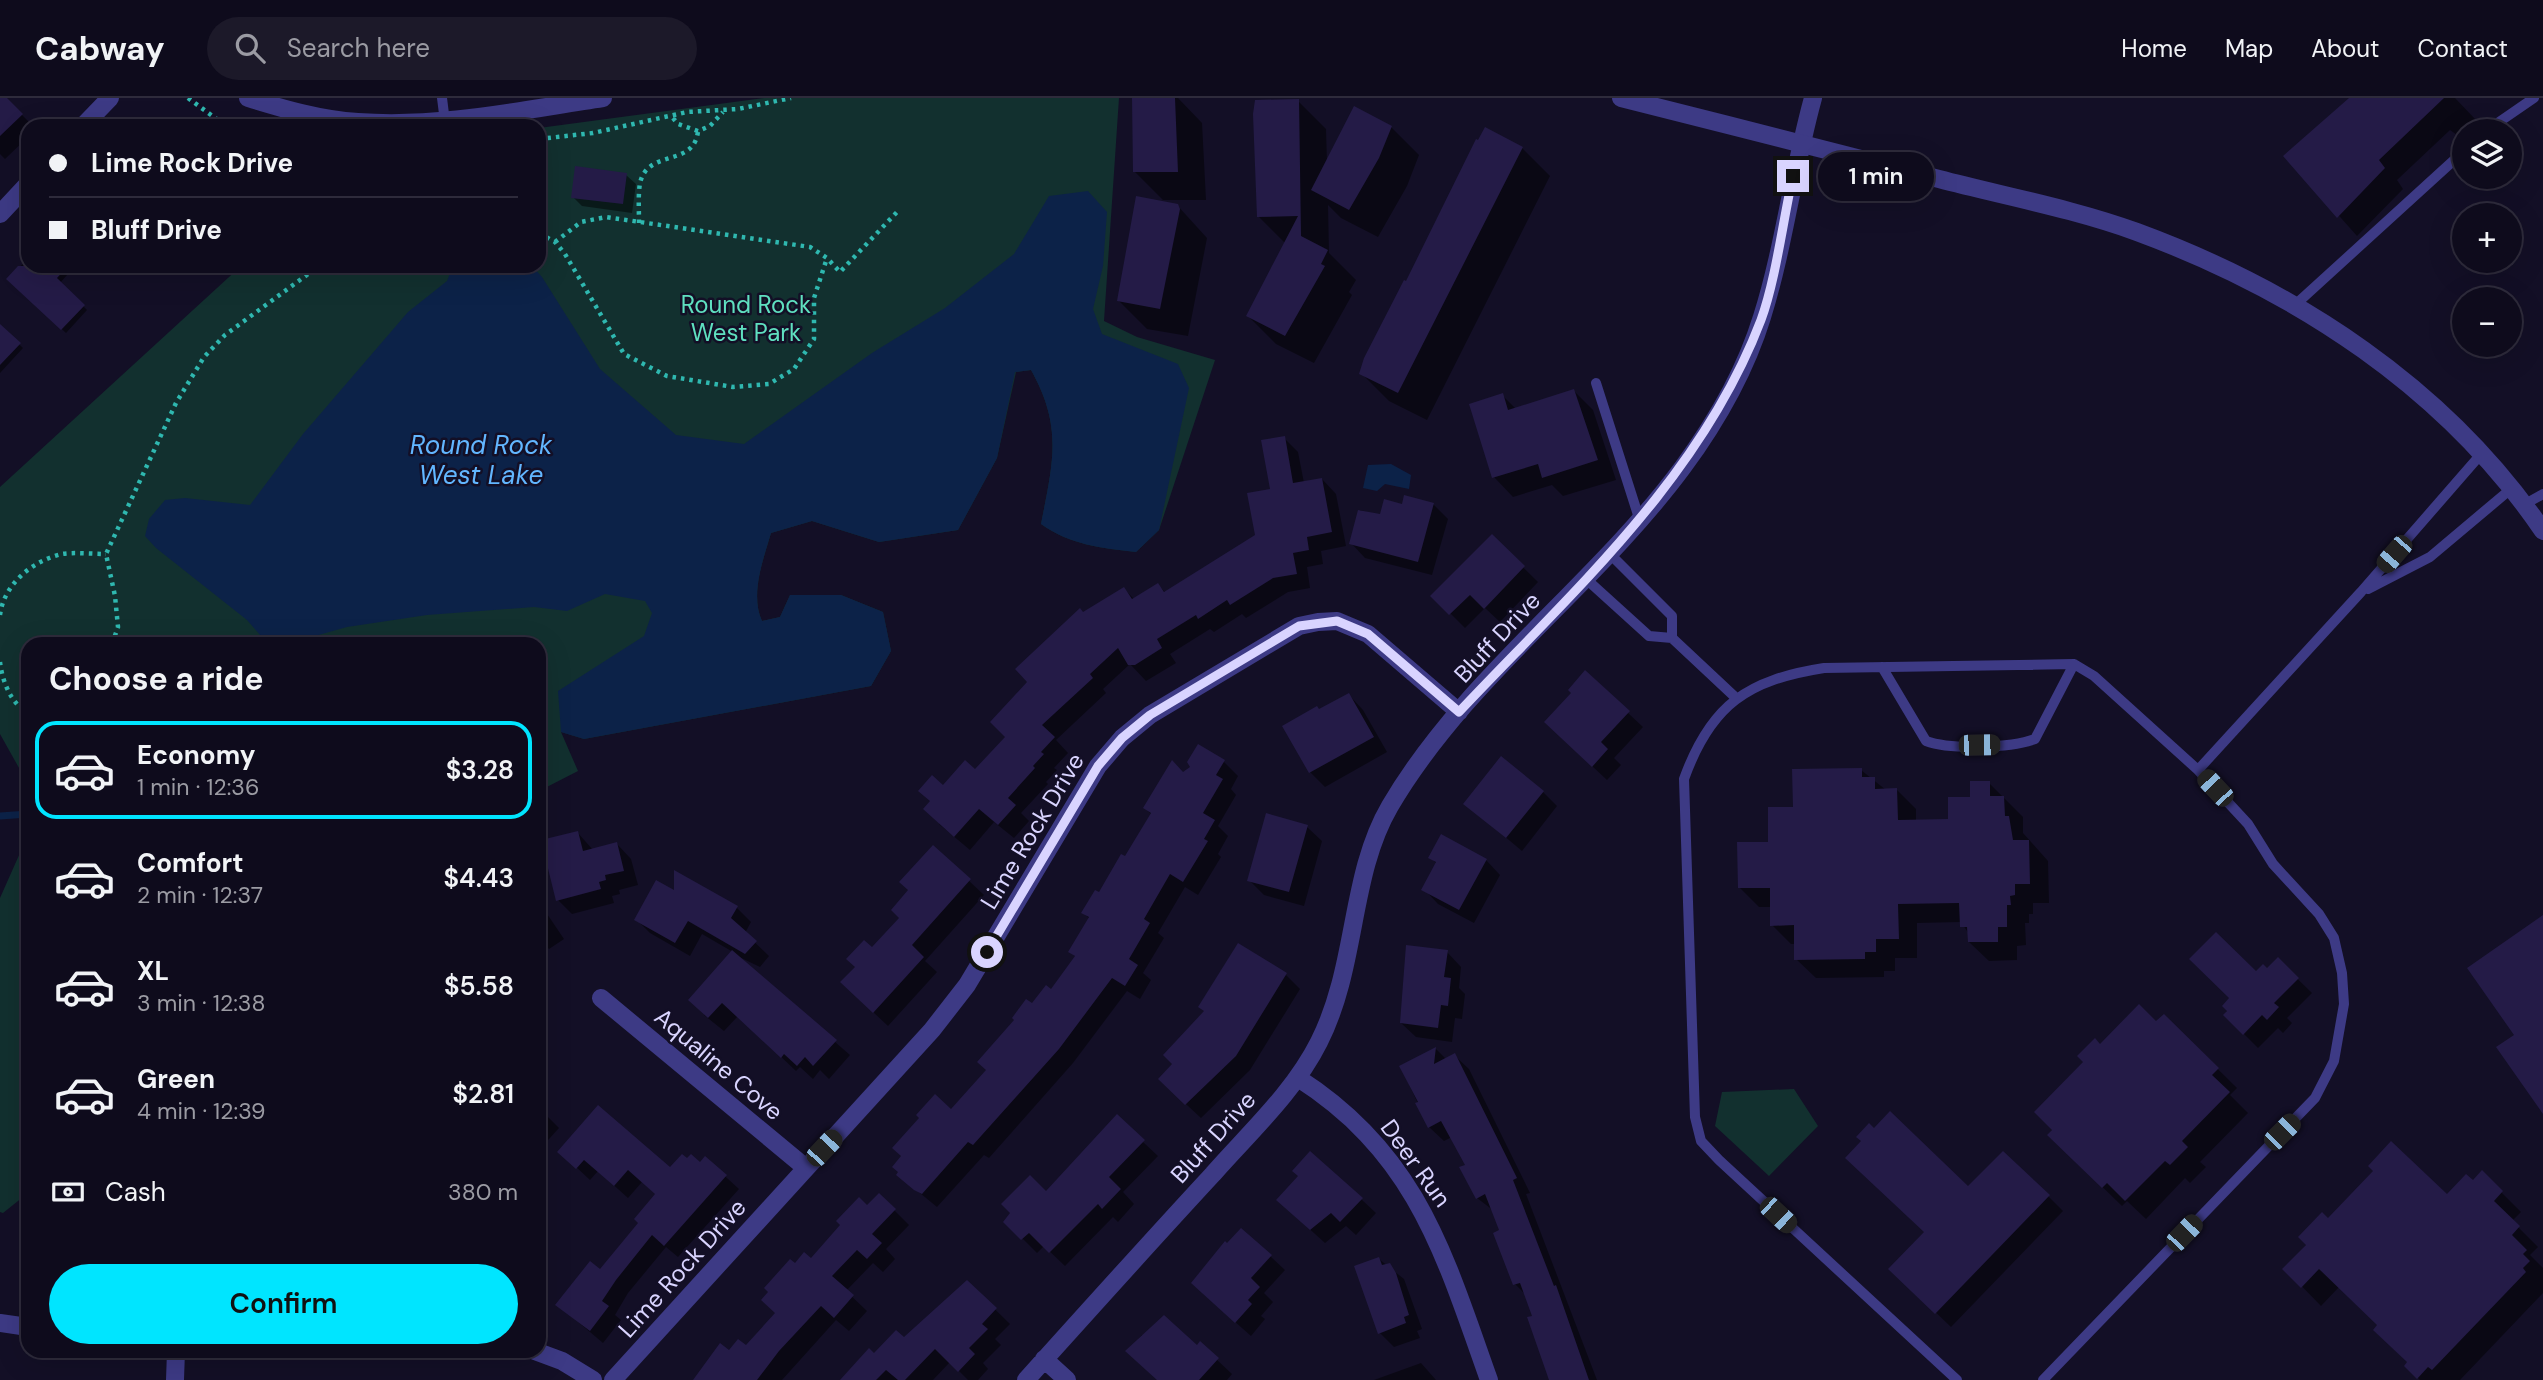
<!DOCTYPE html>
<meta charset="utf-8">
<style>
body{margin:0;font-family:"DM Sans",sans-serif;background:#1c1929;color:#f1f3f6;height:100vh;display:flex;flex-direction:column;font-size:26px;white-space:nowrap}
*{box-sizing:border-box;margin:0}
p{font-size:23px;color:#9b9ba3}
.icon{flex:none;width:38px;height:38px;fill:none;stroke:currentColor;stroke-width:2;stroke-linecap:round;stroke-linejoin:round}
.map{position:relative;flex:1;overflow:hidden}
.drawer{position:absolute;left:21px;top:539px;width:525px;height:721px;display:flex;flex-direction:column;background:#0e0b1c;border-radius:21px;box-shadow:0 7px 28px #0002,0 0 0 2px #2e2b3b}
.drawer>*{flex:none}
.banner{position:absolute;left:21px;top:21px;width:525px;height:154px;border-radius:21px;box-shadow:0 7px 28px #0002,0 0 0 2px #2e2b3b;display:grid;align-content:center;height:154px;padding:0 28px;background:#0e0b1c}
.tools{position:absolute;left:2452px;top:21px;display:grid;gap:14px}
.tools a{display:grid;place-items:center;width:70px;height:70px;border-radius:50%;background:#0e0b1c;box-shadow:0 7px 28px #0002,0 0 0 2px #2e2b3b;font-size:35px}
.end{position:absolute;width:32px;height:32px;margin:-16px;border:9px solid #d9d4ff;background:#111;box-shadow:0 0 0 4px #111}
.from{border-radius:50%}
.bubble{position:absolute;height:49px;border-radius:24px;background:#0e0b1c;box-shadow:0 7px 28px #0002,0 0 0 2px #2e2b3b;font-size:23px;font-weight:600;line-height:49px;text-align:center}
.car{position:absolute;width:21px;height:42px;margin:-21px -10px;border-radius:9px;box-shadow:0 0 5px 2px #0007;background:linear-gradient(#222 24%,#8ab4d8 0 40%,#222 0 76%,#8ab4d8 0 86%,#222 0)}
.banner b{display:flex;align-items:center;gap:24px;height:66px;font-size:26px}
.banner b+b{border-top:2px solid #2e2b3b}
.banner i{width:18px;height:18px;background:#f1f3f6}
ul{padding:0;list-style:none}
li{display:flex;align-items:center;gap:21px;height:98px;margin:0 14px 10px;padding:0 14px;border:4px solid transparent;border-radius:21px}
li div{flex:1}
li b{display:block;font-size:26px}
li em{font-style:normal;font-weight:600}
li.selected{border-color:#00e5ff}
li>.icon{width:63px;height:63px;stroke-width:1.5}
h2{padding:0 28px;font-size:32px;line-height:84px}
.pay{display:flex;align-items:center;gap:18px;height:77px;padding:0 28px;font-size:26px}
.pay p{margin-inline-start:auto}
.cta{display:flex;gap:14px;margin-top:auto;padding:14px 28px}
.cta a{flex:1;height:80px;border-radius:42px;background:#00e5ff;color:#111;font-size:28px;font-weight:600;line-height:80px;text-align:center}
header{display:flex;align-items:center;gap:42px;box-sizing:border-box;height:98px;padding:0 35px;background:#0e0b1c;border-bottom:2px solid #2e2b3b}
header strong{font-size:33px}
nav{display:flex;gap:38px;margin-inline-start:auto;font-size:24px}
.search{width:490px;height:63px;background:#1c1929;display:flex;align-items:center;gap:18px;box-sizing:border-box;padding:0 24px;border-radius:38px;color:#9b9ba3;font-size:26px}
.map>svg:first-child{display:block}
</style>
<header>
<strong>Cabway</strong>
<div class="search"><svg class="icon" aria-label="search" viewBox="0 0 24 24"><circle cx="10" cy="10" r="6"/><path d="M15 15l6 6"/></svg>Search here</div>
<nav><a>Home</a><a>Map</a><a>About</a><a>Contact</a></nav>
</header>
<div class="map">
<svg width="2543" height="1282" viewBox="0 0 2543 1282">
<rect width="100%" height="100%" fill="#130f26"/>
<path fill="#12302f" d="M764 0H1119L1104 223 1137 239 1215 262 1159 432 1136 454C1102 450 1070 447 1041 426 1053 364 1063 329 1031 272L1016 274 997 360 958 432 879 444 812 423 771 435C763 463 750 496 762 523L780 519 790 497H841L883 514 891 553 871 588 584 641 561 634 578 673 539 693V546H28V686L0 636V389L241 168H539V30Z
M28 737V1095L3 1115 0 1114V800Z
M1794 991 1818 1028 1769 1078 1715 1028 1722 994Z"/>
<path fill="#0c2248" d="M1088 93 1107 114 1103 168 1093 211 1102 236 1178 266 1189 290 1159 432 1136 454C1102 450 1070 447 1041 426 1053 364 1063 329 1031 272L1015 274 997 360 958 432 879 444 812 423 771 435C763 462 750 497 762 523L780 519 790 497H841L883 514 891 553 871 588 584 641 561 634 558 593 644 538 652 515 645 503 605 496 567 513 534 509 427 517 347 529 315 538 306 546H268L247 522 156 450 145 438 149 421 165 402 185 400 250 407 303 336 408 214 447 183 453 168H532L542 179 600 271 676 337 744 346 872 255 945 210 1014 156 1049 98Z
M1391 366 1411 377 1409 391 1385 386 1377 393 1363 390 1368 367Z"/>
<path fill="#0007" d="M0 0H5L33 28H28V39L5 61 0 56Z
M1134 0H1178L1202 25 1206 102H1163L1135 74Z
M2351 0H2455L2475 21 2457 37 2450 32 2397 82 2403 91 2357 138 2286 58Z
M1298 3 1326 31 1327 65 1391 29 1419 57 1407 88 1378 139 1341 120 1328 107 1329 155 1356 182 1349 194 1352 197 1314 265 1276 246 1248 218 1285 145 1258 118Z
M1522 50 1550 78 1427 322 1389 303 1361 275Z
M626 77 636 86 632 115 582 108 573 99Z
M1177 107 1207 140 1188 238 1147 231 1119 203Z
M28 160V168H75L60 185 87 212 66 235 9 181Z
M0 228 23 250 0 275Z
M1574 293 1593 312 1616 382 1563 398 1552 387 1513 399 1494 379 1502 297 1516 311Z
M1284 340 1298 354 1304 385 1322 381 1336 396 1346 448 1321 453 1323 466 1307 469 1310 490 1288 494 1246 520 1242 516 1214 534 1210 531 1170 556 1176 565 1146 583 1130 566 1103 591 1106 595 1056 642 1068 655 1054 670 1057 672 1046 684 1048 686 1021 715 1029 723 1014 740 994 724 970 752 939 726 944 689 975 674 1007 639 1029 584 1083 516 1124 491 1134 501 1158 487 1166 495 1256 438 1272 392Z
M1433 406 1448 421 1432 477 1365 460 1351 445 1360 412 1381 418 1403 408Z
M1492 439 1538 484 1500 524 1485 510 1465 530 1433 498Z
M1349 597 1363 612 1387 654 1325 689 1310 674Z
M1628 615 1643 629 1614 660 1621 667 1607 682 1560 638Z
M1199 649 1224 664 1238 678 1231 691 1236 697 1218 728 1228 738 1218 756 1221 759 1198 797 1185 789 1158 835 1164 840 1143 875 1151 882 1140 901 1127 893 1073 965 989 1060 984 1057 937 1109 898 1077 988 972 1032 908 1051 893 1076 859 1070 854 1090 821 1083 815 1126 760 1152 717 1145 710 1192 669Z
M1861 672 1886 692H1897L1916 711V724L1950 723 1989 685 2023 719V735L2048 763 2049 805H2033V816H2029V825H2025L2026 847 2017 848V862L1989 863 1969 844V836L1961 824 1917 825V860H1895V873H1884V879L1816 880 1796 861V846H1791L1772 827V809H1759L1739 789 1795 710Z
M1543 694 1557 708 1522 753 1465 705Z
M1307 729 1322 743 1304 808 1264 797 1249 782Z
M578 735 593 752 617 746 631 761 638 787 619 792 620 796 612 798 614 805 572 816 558 802Z
M933 749 984 797 925 863 937 874 888 928 857 899 872 852 901 820Z
M1430 759 1486 762 1500 777 1474 825 1438 806 1424 791 1437 766Z
M676 775 737 810 751 824 745 835 769 858 760 869 735 857 850 957 829 981 820 972 813 981 800 969 796 973 738 918 724 933 704 917 733 854 702 836 690 858 650 835 636 821 676 795Z
M539 804 564 841 549 851 539 841Z
M1447 854 1461 869 1459 890 1465 896 1462 921 1455 920 1452 944 1416 939 1401 925Z
M2278 862 2312 895 2287 920 2292 925 2283 935 2278 930 2258 950 2225 917 2232 900 2256 875 2267 873Z
M1286 877 1300 891 1250 972 1201 1020 1174 995Z
M2164 918 2237 990 2230 997 2248 1015 2200 1064 2206 1069 2190 1085 2185 1080 2146 1121 2127 1103 2122 1108 2049 1037 2100 948 2156 926Z
M1436 951 1446 961 1454 957 1469 971 1530 1095 1526 1096 1597 1282H1558L1527 1198 1515 1186 1494 1113 1477 1100 1467 1067 1452 1039 1444 1043 1429 1029 1401 969Z
M539 1010 559 1030 539 1052Z
M1143 1044 1158 1058 1123 1094 1134 1106 1118 1124 1113 1119 1065 1168 1044 1148 1037 1155 1005 1123 1046 1095Z
M559 1053 670 1071 700 1066 705 1060 739 1091 678 1159 666 1149 628 1195 615 1217 621 1222 603 1245 558 1207 600 1173 641 1125 657 1097 642 1084 628 1100 598 1073 590 1082Z
M2482 1075 2521 1114 2512 1123 2538 1149 2530 1157 2543 1170V1195L2460 1282H2420L2406 1268 2409 1265 2379 1228 2339 1189 2321 1208 2285 1171 2328 1122 2447 1098 2473 1084Z
M1300 1078 1361 1101 1376 1115 1356 1137 1346 1128 1325 1145 1293 1116Z
M1968 1091 2048 1098 2063 1113 1951 1229 1905 1185 1926 1135Z
M879 1097 909 1127 886 1151 895 1161 883 1174 873 1165 846 1193 867 1213 849 1233 836 1222 782 1282H695L730 1255 747 1250 777 1216 795 1167 811 1162Z
M1270 1158 1285 1172 1264 1195 1273 1204 1261 1218 1265 1221 1251 1238 1207 1199Z
M1379 1161 1404 1181 1422 1231 1417 1233 1420 1240 1394 1249 1380 1235Z
M967 1184 1010 1226 995 1241 1001 1247 983 1265 988 1271 978 1282H968L950 1264 933 1282H842L875 1258 904 1241Z
M1142 1237 1197 1250 1200 1246 1232 1276 1227 1282H1158L1127 1253Z
M1421 1265 1436 1282H1374Z"/>
<g fill="none" stroke-linecap="round" stroke-linejoin="round">
<path stroke="#0c2248" stroke-width="7" d="M0 718 28 716"/>
</g>
<path fill="#241b47" d="M0 0H7L23 16 0 38Z
M1132 0H1175L1178 74H1133Z
M2349 0H2444L2379 62 2385 70 2337 120 2283 58Z
M1299 1 1301 138 1328 152 1321 166 1325 168 1285 238 1246 218 1298 118 1257 119 1253 16 1255 2Z
M1354 8 1392 28 1379 60 1349 112 1311 92Z
M1485 29 1523 49 1398 295 1359 276 1364 260 1404 182 1406 183 1476 41 1478 42Z
M575 68 627 75 623 106 571 100Z
M1136 98 1178 106 1180 111 1160 211 1117 203Z
M18 168H68L57 180 85 207 61 232 6 181Z
M0 226 21 245 0 267Z
M1574 291 1598 362 1542 380 1538 366 1492 380 1469 306 1503 295 1508 312Z
M1285 338 1293 385 1322 380 1332 434 1307 439 1309 452 1293 455 1297 476 1273 480 1230 507 1227 502 1198 521 1196 517 1157 541 1162 550 1135 567H1128L1118 550 1090 576 1093 580 1042 627 1055 639 1041 654 1044 656 1033 668 1035 670 1008 700 1016 707 998 727 979 711 954 739 923 711 930 703 918 693 932 677 943 687 965 662 975 671 1005 639 990 624 1027 584 1015 571 1080 510 1083 514 1124 489 1132 501 1158 485 1164 494 1255 437 1247 395 1270 391 1261 342Z
M1404 397 1434 405 1418 464 1349 446 1358 412 1380 416 1384 401 1402 406Z
M1492 436 1525 468 1484 511 1470 497 1449 517 1430 498Z
M1585 572 1630 613 1601 644 1608 651 1592 669 1544 624 1571 595 1568 592Z
M1349 595 1374 639 1309 675 1282 628 1317 608 1319 611Z
M1198 646 1225 662 1216 677 1223 681 1203 715 1215 722 1204 741 1208 743 1183 784 1170 776 1144 821 1150 825 1129 861 1138 867 1125 888 1112 880 1059 951 973 1047 968 1044 922 1096 914 1092 896 1077 898 1074 892 1069 901 1058 892 1050 919 1020 916 1017 935 996 951 1011 986 972 977 964 1014 922 1012 920 1026 901 1032 905 1046 887 1051 891 1075 858 1068 854 1089 819 1081 815 1095 792 1099 794 1121 756 1125 758 1151 715 1143 710 1172 662 1183 674 1190 669 1187 664Z
M1501 658 1544 693 1506 740 1463 706Z
M1862 670V679H1875V691L1897 690 1898 722 1948 721V699H1970V683H1990V698H2004L2005 718H2009L2013 742H2029L2030 786H2015V797L2010 798 2011 807H2007V829H1998V844H1968L1967 829H1960L1959 805 1898 806 1899 841H1876V854H1865V861L1794 862V827L1770 828V790H1738L1737 744H1768V709H1793L1792 671Z
M1266 715 1308 727 1289 794 1247 783Z
M578 733 583 753 617 744 624 773 605 777 606 782 599 784 601 791 556 803 541 742Z
M1441 736 1487 761 1459 812 1421 792 1436 764 1428 760Z
M933 747 971 781 912 847 924 859 873 915 840 884 855 869 846 861 864 842 872 849 899 820 891 812 908 792 899 784Z
M674 772 738 808 731 820 757 843 745 856 688 823 675 845 634 822 656 782 674 792Z
M2543 817V1016L2496 949 2514 937 2467 870Z
M2216 834 2256 873 2263 866 2267 870 2278 859 2299 880 2274 905 2279 909 2267 922 2262 917 2243 937 2223 917 2227 913 2222 908 2229 900 2189 861Z
M1238 845 1287 875 1236 958 1185 1007 1158 981 1172 966 1163 957 1204 913 1198 909Z
M1406 847 1448 852 1444 879 1451 880 1448 908 1441 907 1438 930 1400 925Z
M732 852 837 942 813 968 805 959 797 968 784 956 781 960 722 905 708 920 688 902Z
M2139 906 2156 923 2164 916 2219 970 2212 977 2230 994 2182 1043 2188 1049 2170 1067 2165 1063 2125 1103 2107 1085 2102 1090 2047 1037 2052 1032 2034 1014 2083 964 2077 958 2095 940 2100 946Z
M1436 949 1434 966 1455 955 1517 1080 1513 1082 1554 1188 1556 1187 1589 1282H1549L1527 1219 1532 1218 1520 1185 1513 1187 1493 1135 1499 1132 1485 1096 1476 1101 1459 1069 1465 1067 1441 1023 1428 1030 1415 1005 1418 1004 1399 968Z
M598 1007 670 1069 682 1056 687 1060 691 1056 700 1064 705 1058 727 1077 664 1148 652 1137 616 1182 602 1203 609 1208 590 1233 555 1207 590 1163 600 1171 638 1125 634 1121 655 1096 628 1072 614 1088 584 1062 576 1071 557 1054Z
M1890 1013 1968 1088 2003 1053 2050 1097 1935 1216 1888 1171 1924 1134 1845 1060 1861 1043 1856 1039 1869 1025 1874 1030Z
M1117 1016 1145 1042 1109 1079 1121 1091 1102 1111 1098 1106 1049 1155 1029 1135 1021 1142 1003 1124 1010 1115 1001 1106 1030 1077 1046 1093Z
M2391 1043 2447 1096 2466 1076 2473 1082 2482 1072 2503 1093 2494 1103 2520 1128 2512 1137 2527 1152 2523 1156 2530 1163 2523 1170 2526 1174 2432 1272 2428 1269 2417 1281 2404 1268 2407 1264 2373 1232 2377 1227 2319 1171 2301 1190 2282 1171 2306 1147 2298 1139 2322 1114 2328 1120 2373 1073 2368 1068Z
M1310 1053 1363 1100 1340 1124 1331 1115 1310 1132 1276 1102 1298 1078 1292 1073Z
M879 1095 896 1111 872 1136 882 1145 867 1161 857 1152 832 1178 854 1197 834 1220 821 1208 779 1253 757 1282H693L720 1245 729 1252 738 1241 746 1247 775 1215 761 1202 768 1194 764 1190 790 1161 795 1165 804 1154 811 1160 840 1127 836 1123 859 1099 867 1107Z
M1241 1130 1272 1157 1251 1180 1260 1189 1248 1202 1252 1206 1235 1225 1191 1185 1225 1143 1227 1145Z
M1379 1159 1382 1167 1390 1165 1396 1175 1409 1217 1404 1219 1406 1225 1378 1236 1354 1168Z
M967 1182 997 1210 982 1226 988 1231 969 1250 975 1256 958 1274 935 1251 905 1282H898L886 1272 876 1282H840L869 1250 874 1255 896 1232 904 1239Z
M1164 1217 1197 1247 1200 1243 1219 1260 1199 1282H1157L1125 1253Z"/>
<g fill="none" stroke-linecap="round" stroke-linejoin="round">
<path stroke="#2fb8b0" stroke-width="4.5" stroke-dasharray="3.5 5" stroke-linecap="butt" d="M188 0 226 28
M673 20 678 26 698 33 710 28 723 14
M539 41 593 35 687 14 738 11 791 0
M639 125C639 112 638 97 640 85 648 50 694 70 698 33
M539 135 555 144 565 156 624 256 667 278 733 289 769 286 794 271 814 241V200L827 160
M555 144 581 124 606 119 810 149 827 160 840 174 897 114
M0 517C4 486 32 463 62 456 75 454 92 456 106 456
M112 546 118 529 115 498 106 456 176 305 204 259 225 237 319 168
M0 564C2 582 11 607 28 614"/>
<path stroke="#3d3a85" stroke-width="10" d="M442 0 445 24
M2486 33 2534 0
M2295 207 2464 53
M1596 285 1639 420
M2525 406 2543 396
M1609 455 1672 518V540
M1585 480 1649 538 1672 540 1735 599
M2368 491 2430 459 2512 390
M1882 569 1926 643C1950 652 2011 650 2035 641L2074 566
M2198 672 2361 494 2482 355
M1957 1282 1719 1062 1701 1043 1695 1019 1684 681C1711 606 1748 582 1824 570L2074 566 2094 578 2198 672 2248 726 2273 766 2319 816 2334 840 2342 875 2344 906 2334 963 2315 1000 2043 1282"/>
<path stroke="#3d3a85" stroke-width="18" d="M83 28 110 0
M0 116 28 86
M601 900 806 1070
M1298 980C1417 1056 1444 1156 1489 1282
M0 1225 28 1229
M535 1253 562 1263 593 1282
M1044 1261 1067 1282
M175 1282 176 1253
M613 1282 932 932 967 887 1098 668 1122 640 1150 617 1299 528 1318 524 1337 523 1368 536 1459 614
M1026 1282C1088 1213 1150 1144 1213 1076 1250 1034 1294 994 1319 944 1358 867 1349 778 1390 708 1465 580 1595 488 1683 369 1716 324 1746 271 1762 219 1784 149 1793 72 1813 0"/>
<path stroke="#3d3a85" stroke-width="18" d="M248 0C284 11 320 22 358 24 440 30 522 12 603 0
M1621 0C1727 27 1833 53 1939 81 2004 98 2074 111 2137 134 2297 193 2446 290 2543 433"/>
</g>
<g fill="none" stroke-linecap="round" stroke-linejoin="round">
<path stroke="#d9d4ff" stroke-width="9" d="M987 854 1098 668 1122 640 1150 617 1299 528 1337 523 1368 536 1459 614C1572 494 1701 380 1761 222 1776 181 1783 122 1793 78"/>
</g>
<g text-anchor="middle" dominant-baseline="central" stroke-width="5" stroke-linejoin="round" paint-order="stroke">
<g font-size="24" fill="#5fe0c0" stroke="#130f26">
<text x="746" y="206">Round Rock<tspan x="746" dy="28">West Park</tspan></text>
</g>
<g font-size="24" fill="#d9d4ff" stroke="#130f26">
<text transform="translate(1497 539) rotate(-47)">Bluff Drive</text>
<text transform="translate(1032 733) rotate(-59)">Lime Rock Drive</text>
<text transform="translate(719 966) rotate(40)">Aqualine Cove</text>
<text transform="translate(1213 1039) rotate(-48)">Bluff Drive</text>
<text transform="translate(1416 1065) rotate(54)">Deer Run</text>
<text transform="translate(682 1170) rotate(-48)">Lime Rock Drive</text>
</g>
<g font-size="26" font-style="italic" fill="#62b6ff" stroke="#130f26">
<text x="481" y="347">Round Rock<tspan x="481" dy="30">West Lake</tspan></text>
</g>
</g>
</svg>
<div class="tools">
<a><svg class="icon" aria-label="layers" viewBox="0 0 24 24"><path d="M12 4l9 5-9 5-9-5zM3 14l9 5 9-5"/></svg></a>
<a>+</a>
<a>−</a>
</div>
<i class="end from" style="left:987px;top:854px"></i>
<i class="end" style="left:1793px;top:78px"></i>
<div class="bubble" style="left:1818px;top:54px;width:116px">1 min</div>
<i class="car" style="left:2394px;top:456px;rotate:221deg"></i>
<i class="car" style="left:1979px;top:647px;rotate:89deg"></i>
<i class="car" style="left:2215px;top:690px;rotate:317deg"></i>
<i class="car" style="left:2282px;top:1034px;rotate:45deg"></i>
<i class="car" style="left:824px;top:1050px;rotate:43deg"></i>
<i class="car" style="left:1778px;top:1117px;rotate:133deg"></i>
<i class="car" style="left:2184px;top:1135px;rotate:44deg"></i>
<div class="banner">
<b><i class="from"></i>Lime Rock Drive</b>
<b><i></i>Bluff Drive</b>
</div>
<section class="drawer">
<h2>Choose a ride</h2>
<ul>
<li class="selected"><svg class="icon" aria-label="car" viewBox="0 0 24 24"><path d="M5 17H2v-5l4-1 3-4h7l3 4 3 1v5h-3M9 17h6M6 11h13"/><circle cx="7" cy="17" r="2"/><circle cx="17" cy="17" r="2"/></svg><div><b>Economy</b><p>1 min · 12:36</p></div><em>$3.28</em></li>
<li><svg class="icon" aria-label="car" viewBox="0 0 24 24"><path d="M5 17H2v-5l4-1 3-4h7l3 4 3 1v5h-3M9 17h6M6 11h13"/><circle cx="7" cy="17" r="2"/><circle cx="17" cy="17" r="2"/></svg><div><b>Comfort</b><p>2 min · 12:37</p></div><em>$4.43</em></li>
<li><svg class="icon" aria-label="car" viewBox="0 0 24 24"><path d="M5 17H2v-5l4-1 3-4h7l3 4 3 1v5h-3M9 17h6M6 11h13"/><circle cx="7" cy="17" r="2"/><circle cx="17" cy="17" r="2"/></svg><div><b>XL</b><p>3 min · 12:38</p></div><em>$5.58</em></li>
<li><svg class="icon" aria-label="car" viewBox="0 0 24 24"><path d="M5 17H2v-5l4-1 3-4h7l3 4 3 1v5h-3M9 17h6M6 11h13"/><circle cx="7" cy="17" r="2"/><circle cx="17" cy="17" r="2"/></svg><div><b>Green</b><p>4 min · 12:39</p></div><em>$2.81</em></li>
</ul>
<div class="pay"><svg class="icon" aria-label="cash" viewBox="0 0 24 24"><path d="M3 7h18v10H3z"/><circle cx="12" cy="12" r="2"/></svg>Cash<p>380 m</p></div>
<div class="cta"><a>Confirm</a></div>
</section>
</div>
